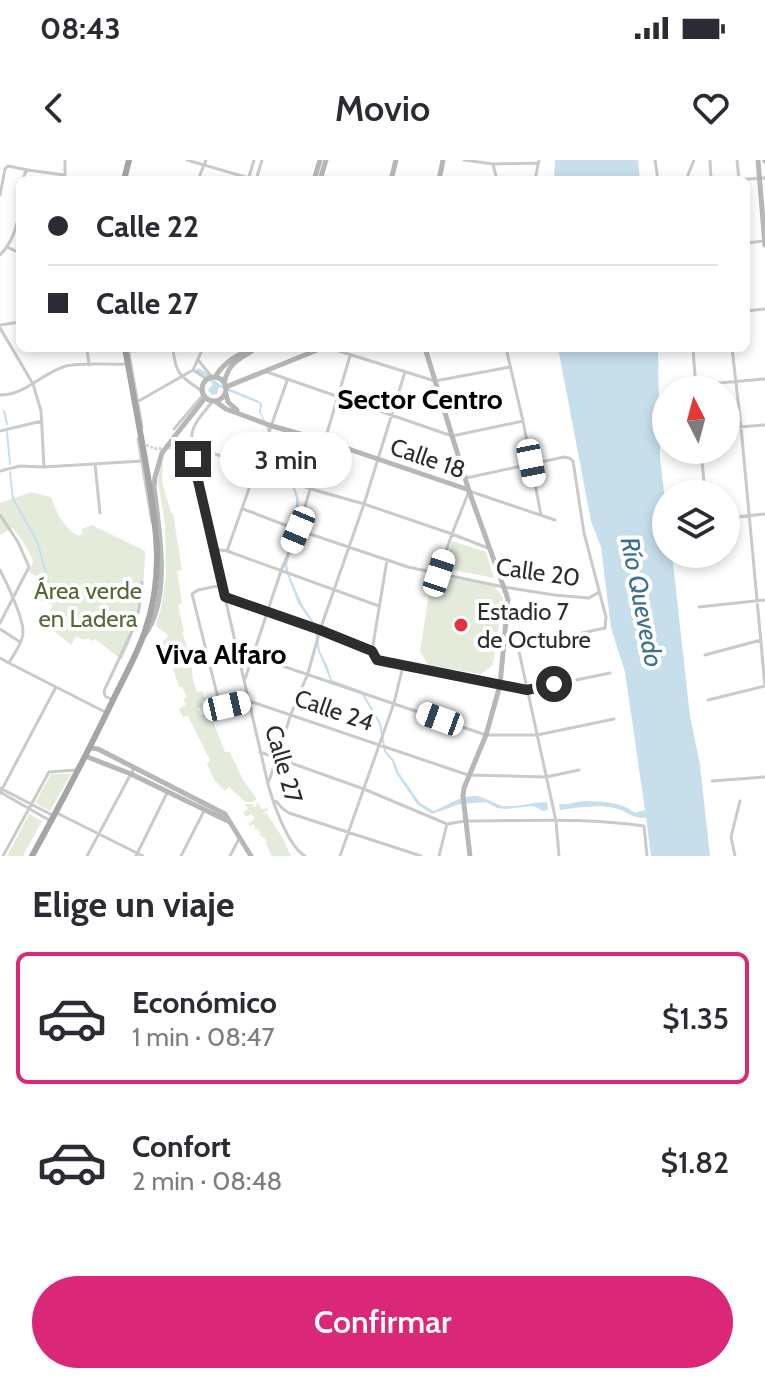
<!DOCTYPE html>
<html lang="es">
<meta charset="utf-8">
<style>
body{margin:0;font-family:Cabin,sans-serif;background:#f2f2f3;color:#2b2b33;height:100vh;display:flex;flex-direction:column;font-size:30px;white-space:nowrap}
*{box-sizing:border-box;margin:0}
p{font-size:26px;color:#7c7c81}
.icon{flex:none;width:44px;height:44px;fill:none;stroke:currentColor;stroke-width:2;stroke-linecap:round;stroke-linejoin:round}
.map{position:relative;height:696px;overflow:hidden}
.side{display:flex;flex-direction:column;background:#fff;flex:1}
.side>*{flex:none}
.top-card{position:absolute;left:16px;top:16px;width:734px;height:176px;border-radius:12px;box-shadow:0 4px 12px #0003;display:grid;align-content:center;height:176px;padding:0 32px;background:#fff}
.needle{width:52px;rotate:354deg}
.fabs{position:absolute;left:652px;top:216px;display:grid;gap:16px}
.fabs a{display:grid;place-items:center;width:88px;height:88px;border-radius:50%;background:#fff;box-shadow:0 4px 12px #0003;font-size:40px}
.end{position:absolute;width:36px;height:36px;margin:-18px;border:10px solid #2d2d2d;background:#fff;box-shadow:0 0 0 4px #fff}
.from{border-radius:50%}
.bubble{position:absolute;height:56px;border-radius:28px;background:#fff;box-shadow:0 4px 12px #0003;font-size:26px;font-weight:600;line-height:56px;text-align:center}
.car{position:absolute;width:24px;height:48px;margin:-24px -12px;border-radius:10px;box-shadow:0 0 6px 2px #0007;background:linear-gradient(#fff 24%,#345 0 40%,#fff 0 76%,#345 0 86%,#fff 0)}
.top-card b{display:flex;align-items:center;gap:28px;height:76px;font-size:30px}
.top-card b+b{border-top:2px solid #e1e1e2}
.top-card i{width:20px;height:20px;background:#2b2b33}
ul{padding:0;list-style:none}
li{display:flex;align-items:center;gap:24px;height:132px;margin:0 16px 12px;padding:0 16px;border:4px solid transparent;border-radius:12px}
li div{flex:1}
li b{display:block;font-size:30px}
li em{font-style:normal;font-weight:600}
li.active{border-color:#db2777}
li>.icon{width:72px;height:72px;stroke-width:1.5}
h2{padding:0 32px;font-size:36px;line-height:96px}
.action{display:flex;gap:16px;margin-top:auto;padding:16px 32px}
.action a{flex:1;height:92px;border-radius:48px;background:#db2777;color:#fff;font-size:32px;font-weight:600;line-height:92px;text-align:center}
.status{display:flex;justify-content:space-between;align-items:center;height:56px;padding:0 40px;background:#fff;direction:ltr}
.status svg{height:22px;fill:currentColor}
header{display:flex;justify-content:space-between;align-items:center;height:104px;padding:0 32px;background:#fff;font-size:36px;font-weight:600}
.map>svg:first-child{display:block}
</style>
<div class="status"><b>08:43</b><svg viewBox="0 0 49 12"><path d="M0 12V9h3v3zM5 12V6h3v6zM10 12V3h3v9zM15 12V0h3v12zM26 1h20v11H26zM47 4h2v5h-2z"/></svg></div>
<header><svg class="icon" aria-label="back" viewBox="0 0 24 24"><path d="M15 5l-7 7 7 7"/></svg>Movio<svg class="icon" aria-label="heart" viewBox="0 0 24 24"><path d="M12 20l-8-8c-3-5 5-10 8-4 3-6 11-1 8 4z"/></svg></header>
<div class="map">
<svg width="765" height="696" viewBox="0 0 765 696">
<rect width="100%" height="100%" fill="#fff"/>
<path fill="#e4ebdb" d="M163 300 162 321 171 353H173L182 410 177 411 182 443 178 445 184 472H182L191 499 193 519 197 532 202 531 205 539 201 541 202 547 197 548 201 555 210 554 225 592H230L243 620 257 639 253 642H245L229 627 225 631 215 621 207 604 210 600 188 556 183 557 179 549 186 544 183 539 187 537 182 527H179L171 502H166L163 481 168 477 167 474 158 468 156 465 161 448 166 415 165 366 158 320 159 310Z
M31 332 51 337C57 353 62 366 78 376L83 373 81 369 92 365 145 391C144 432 140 463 122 500L95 479 92 481 88 478 84 480 76 476 71 485 53 470 45 467 48 454 53 445 39 440 41 434 34 429 37 417 29 412 33 401 26 386 13 368 0 375V343Z
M452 381 486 392 494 418 444 408Z
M442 417 494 425 503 438 493 505 481 514 428 505 420 491 430 427Z
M51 614H71L50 651 35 643Z
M257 642 262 649 268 648V650L263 653 267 654 282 677 291 696H272L265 682 267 681 259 674 261 673 258 669 255 670 254 664 250 666 248 664 255 658 251 654 246 657 243 652 248 649 245 644H252L254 647H256Z
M29 654 42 661 23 696H7Z"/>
<path fill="#c7deeb" d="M555 0H638L640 20H554Z
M558 188H658L660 298 666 348V394H672L690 556 700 605 710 696H651L646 658C629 658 628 651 614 648 598 644 577 648 560 650L559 644C570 645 576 641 585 641 603 642 620 641 635 653L645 650 625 512 611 468 601 387 591 361Z
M198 208 206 212 219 224 259 241 262 244 261 253 269 268 275 287 291 316 299 339 298 367 287 405 290 417 303 446 316 465 320 491 327 505 332 520 362 531 364 534 381 563 386 591 394 600 399 613 420 643 434 651C446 646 463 634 477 636 488 638 496 646 507 646 521 647 533 642 547 642L548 650 543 651 533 646 505 649 497 648 486 642 460 644 432 654 417 644 396 613 392 601 384 592 379 564 361 533 331 522 318 491 314 466 298 443 284 406 296 360V338L289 317 270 282 266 265 259 252 260 244 219 227 217 234 212 235 208 230 213 224 204 215 195 211Z"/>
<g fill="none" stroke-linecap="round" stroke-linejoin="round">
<path stroke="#c7deeb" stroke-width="2" d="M4 251 7 264
M7 272 10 304
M10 312 13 339 37 381 49 424 56 428 73 433"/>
<path stroke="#d5d5d5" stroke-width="3" stroke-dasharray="3 1.5" stroke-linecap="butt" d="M146 285 157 289 181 287"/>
<path stroke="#cacaca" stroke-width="3" d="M187 0 256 20
M464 0 493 4 538 3
M655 0 658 20
M710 0 711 20
M737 0 739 20
M493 4 497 20
M23 20 25 13 28 10 64 15
M65 20V0
M198 20 206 0
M248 20 254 0
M256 20 262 0
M535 20 539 0
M686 20 694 0
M734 20 765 18
M0 35 5 9 8 6 28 10
M746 83 765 81
M9 88 20 93
M0 95C13 82 17 66 20 48
M746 151 765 149
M0 165 20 162
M0 168 33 224 41 251 44 307
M87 188 89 205
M128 188 142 267
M173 188C175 214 181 217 202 231
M329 188 435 221 510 207
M506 188 523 261 541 355
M693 188 696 230
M732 188 741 267 765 526
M131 191 191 188
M198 200 212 217
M193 210 207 219
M267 212 452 276 523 261
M673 224 696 225 765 219
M0 235C25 235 40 215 63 207 76 202 110 205 126 204
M213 241C194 264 188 267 193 299L268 624C273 643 288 686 305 696
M137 242 193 210 203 188
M726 268 765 265
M174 269 203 235
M0 271 42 261
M138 279 152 362
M181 287 191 286 257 308 311 329 364 344 452 374 488 388
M701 290 705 334
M95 304 100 353
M0 311 20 306 44 307 142 301
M466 318 564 297 569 298 573 301 584 373 606 457 605 468 518 487 506 484
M243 349 298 370 408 407 504 427 554 435 589 438 599 432
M0 355 18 382 29 407 0 463
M726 358 765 354
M214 389 227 391 379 446
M227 391 287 221
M0 410C7 424 24 458 23 473 23 483 13 495 9 503L107 553
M439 411 452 374 469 331 555 360
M222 425 198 430 192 434 220 546H227L249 541 468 615 546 617 579 610
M226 437 320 470 372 491 377 500 527 530 610 513
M699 447 765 440
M0 469 20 482
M518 487 556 661 559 696
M238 489 253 496 486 575H537L614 559
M372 491 387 400
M705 495 761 480
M0 498 9 503
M245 519 281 411 298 370 350 196
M113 540 105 536 104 531 134 467 139 449 142 422
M708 540 765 526
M260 592 364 629 447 664 465 661C525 661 585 657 644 666L647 696
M269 621 291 554 308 513 320 470 364 344 405 212
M712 621 765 617
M0 628 54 656
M0 632 49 660
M0 633 56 527
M276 641 283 649 289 653 421 696
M57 653 143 696
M3 696 49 612 76 610
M87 696 134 608
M136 696 167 633
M181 696 205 649
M230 696 240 677
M340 696 394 543 403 506
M439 696 447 664
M735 696 731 677 740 641"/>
<path stroke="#b7b7b7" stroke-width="5" d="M758 0 765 85
M765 0V1
M314 20 320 0
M320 20 326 0
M391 20 396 0
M439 20 443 0
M425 188 469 331 508 439 500 525 486 575 464 628 463 636 470 696
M202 229a12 12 0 1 1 24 0a12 12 0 1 1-24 0Z
M215 217C224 202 240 192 257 188
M224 223C229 203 236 201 252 191
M226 227 322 188
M226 234 228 242 237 250
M215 241 226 249 272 266 325 281 469 330
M175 276 205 238
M144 476C172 440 159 369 154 327L155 317 162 293
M90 588 98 589 225 654 251 696
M85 596 131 614 230 662"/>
<path stroke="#a5a5a5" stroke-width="6" d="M124 20 129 0
M32 696C60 645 88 592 113 540 124 517 137 495 145 471"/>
<path stroke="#b7b7b7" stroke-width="5" d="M162 293 175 276"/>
<path stroke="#a5a5a5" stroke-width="6" d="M125 188C132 225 138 262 145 299 155 360 166 411 145 471"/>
</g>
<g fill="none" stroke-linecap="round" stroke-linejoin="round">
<path stroke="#2d2d2d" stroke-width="10" d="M193 299 225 437 320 470 372 491 377 500 527 530 554 524"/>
</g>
<circle fill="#e43041" stroke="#fff" stroke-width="3" cx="461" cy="465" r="8"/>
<g text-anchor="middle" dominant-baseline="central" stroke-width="8" stroke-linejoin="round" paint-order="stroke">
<g font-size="24" fill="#2d2d2d" stroke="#fff">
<text transform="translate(428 298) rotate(19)">Calle 18</text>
<text transform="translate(538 412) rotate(8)">Calle 20</text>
<text transform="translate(334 550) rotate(19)">Calle 24</text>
<text transform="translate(284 604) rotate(74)">Calle 27</text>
</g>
<g font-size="24" fill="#51693b" stroke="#fff">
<text x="88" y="430">Área verde<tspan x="88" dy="28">en Ladera</tspan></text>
</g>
<g font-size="24" fill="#2d2d2d" stroke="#fff" text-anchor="start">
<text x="477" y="451">Estadio 7<tspan x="477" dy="28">de Octubre</tspan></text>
</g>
<g font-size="26" font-style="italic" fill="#3c708f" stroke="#fff">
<text transform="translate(642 442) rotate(79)">Río Quevedo</text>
</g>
<g font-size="28" font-weight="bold" fill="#000" stroke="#fff">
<text x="420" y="239">Sector Centro</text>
<text x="221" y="494">Viva Alfaro</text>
</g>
</g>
</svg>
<div class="fabs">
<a><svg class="needle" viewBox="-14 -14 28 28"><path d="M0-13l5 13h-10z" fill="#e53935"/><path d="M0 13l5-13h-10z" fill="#7c7c81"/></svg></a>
<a><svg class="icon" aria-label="layers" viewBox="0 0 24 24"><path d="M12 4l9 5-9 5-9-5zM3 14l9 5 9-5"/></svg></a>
</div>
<i class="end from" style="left:554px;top:524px"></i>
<i class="end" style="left:193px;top:299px"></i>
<div class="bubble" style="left:220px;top:272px;width:132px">3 min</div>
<i class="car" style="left:531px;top:303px;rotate:169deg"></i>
<i class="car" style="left:298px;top:370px;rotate:203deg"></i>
<i class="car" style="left:439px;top:413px;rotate:18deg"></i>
<i class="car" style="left:227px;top:546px;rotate:77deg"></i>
<i class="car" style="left:440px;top:559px;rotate:290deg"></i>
<div class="top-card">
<b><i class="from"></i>Calle 22</b>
<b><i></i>Calle 27</b>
</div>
</div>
<section class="side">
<h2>Elige un viaje</h2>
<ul>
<li class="active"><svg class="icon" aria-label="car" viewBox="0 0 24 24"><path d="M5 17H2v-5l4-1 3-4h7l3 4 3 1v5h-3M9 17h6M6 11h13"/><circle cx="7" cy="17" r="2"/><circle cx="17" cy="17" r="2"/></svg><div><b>Económico</b><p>1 min · 08:47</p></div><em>$1.35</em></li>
<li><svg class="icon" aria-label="car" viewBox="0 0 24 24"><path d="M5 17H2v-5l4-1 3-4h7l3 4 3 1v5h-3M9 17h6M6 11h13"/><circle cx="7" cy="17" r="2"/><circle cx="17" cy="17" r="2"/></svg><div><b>Confort</b><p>2 min · 08:48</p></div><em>$1.82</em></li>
</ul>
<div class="action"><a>Confirmar</a></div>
</section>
